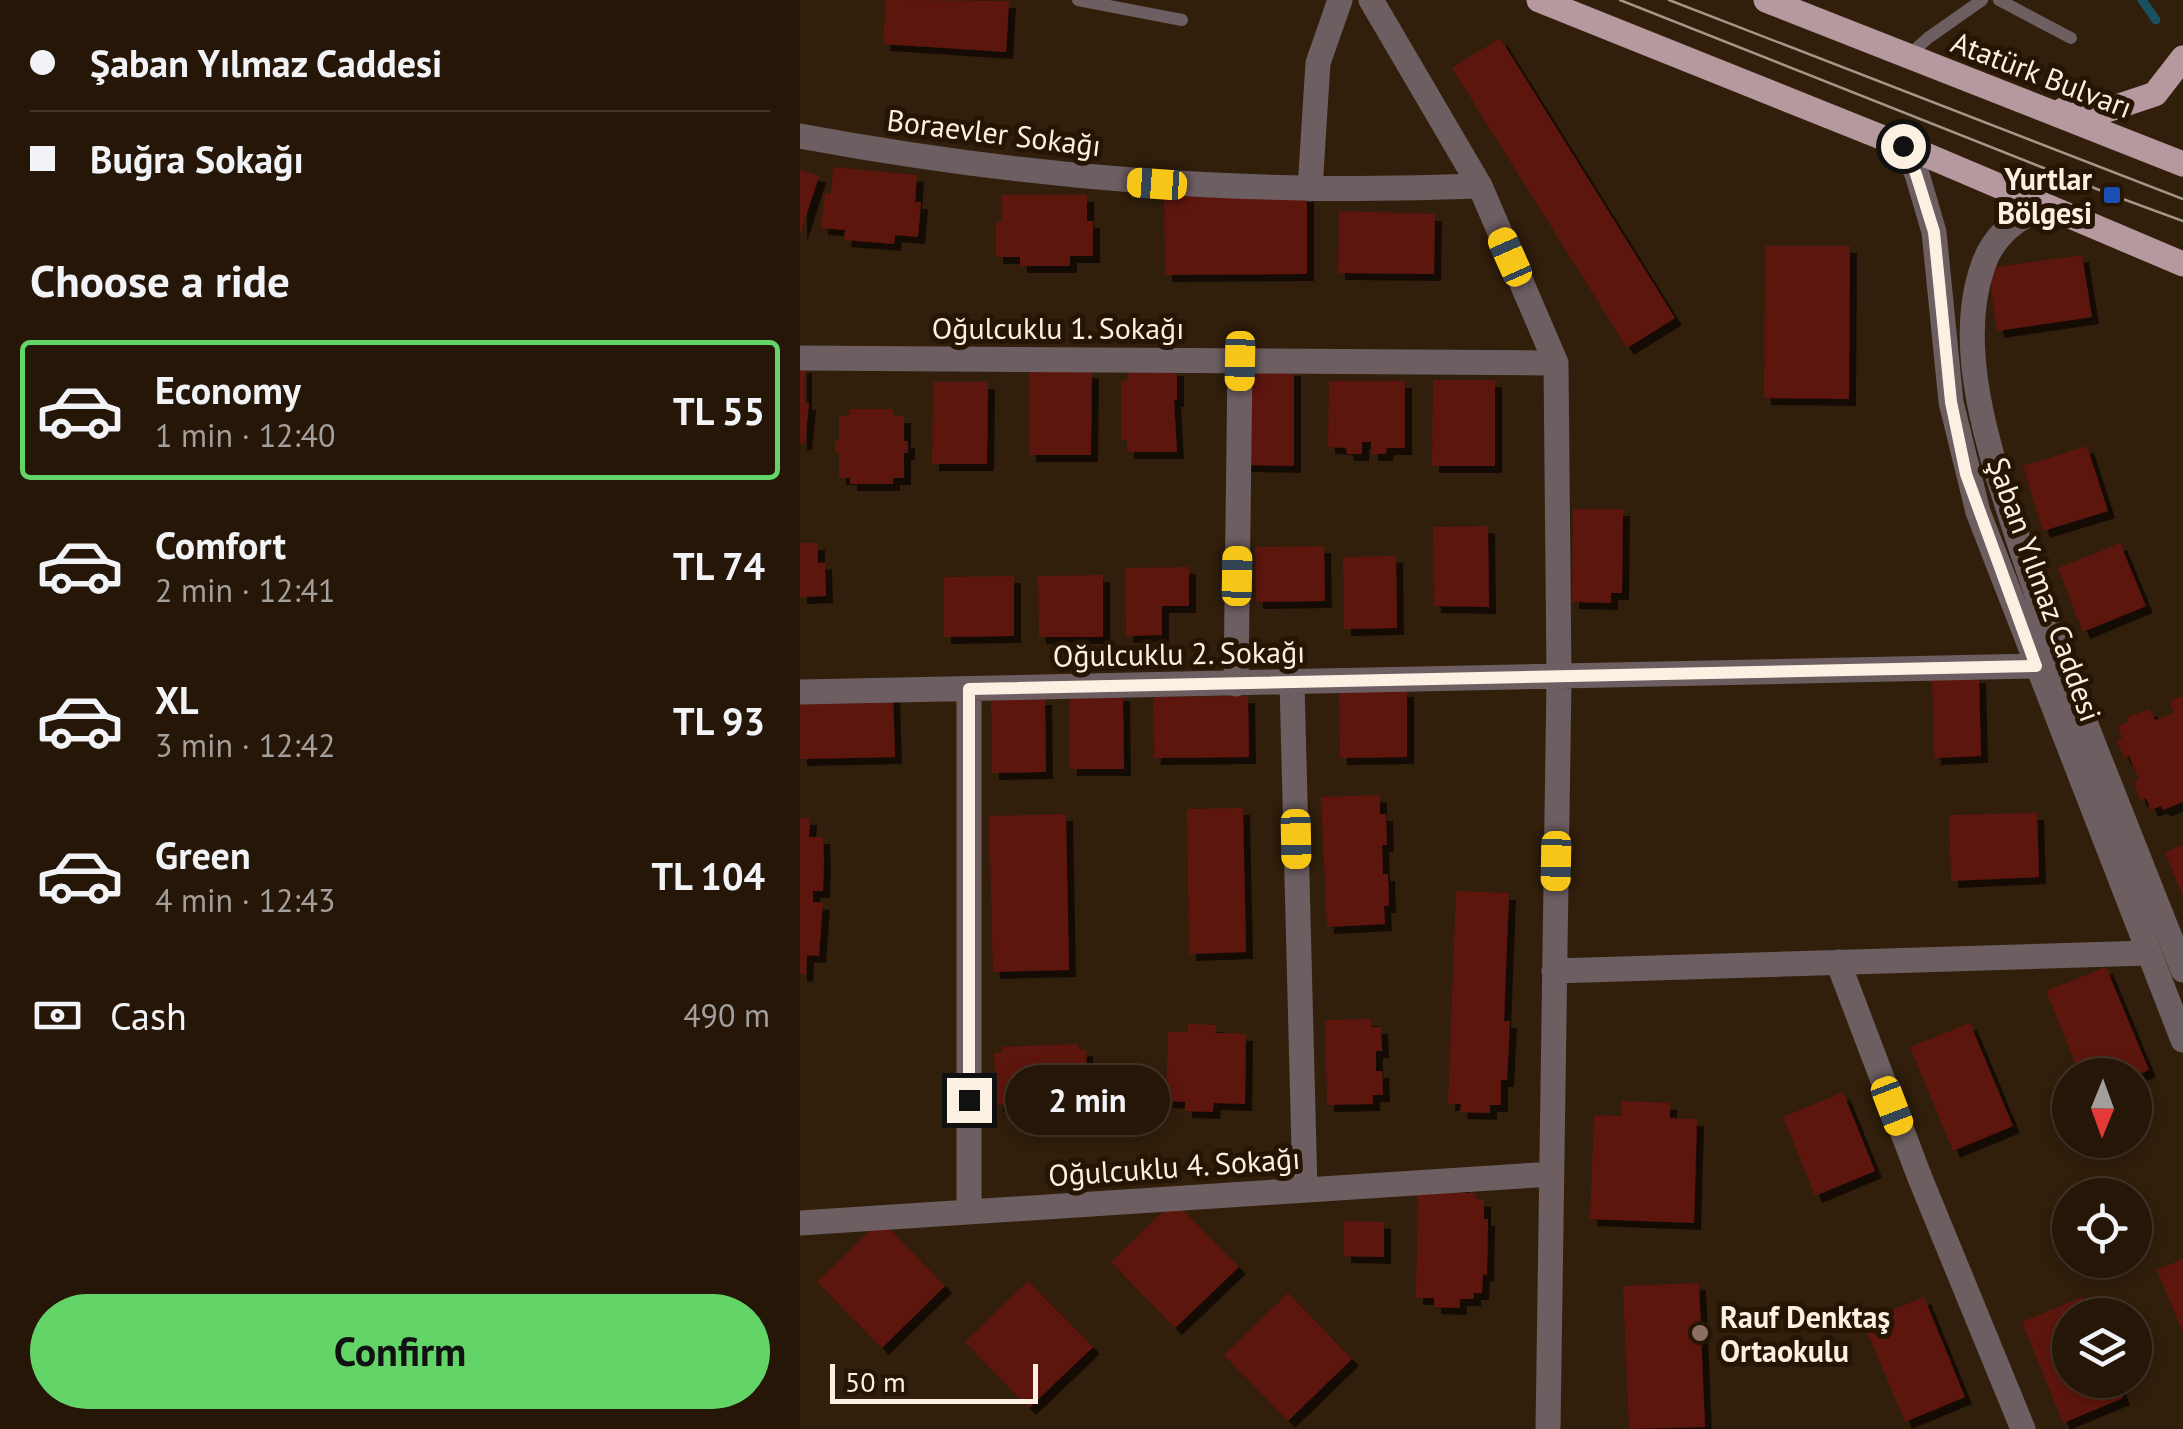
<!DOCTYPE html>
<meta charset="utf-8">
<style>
body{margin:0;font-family:"PT Sans",sans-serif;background:#312316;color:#f1f3f6;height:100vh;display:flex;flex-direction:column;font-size:38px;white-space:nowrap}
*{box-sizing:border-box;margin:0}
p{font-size:32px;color:#a39f9c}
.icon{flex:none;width:55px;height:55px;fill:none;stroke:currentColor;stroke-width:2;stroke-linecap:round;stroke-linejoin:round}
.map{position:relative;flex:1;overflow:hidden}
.details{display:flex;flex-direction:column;background:#251608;width:800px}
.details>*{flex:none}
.banner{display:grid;align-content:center;height:220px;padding:0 30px;background:#251608}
.needle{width:65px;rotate:181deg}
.fabs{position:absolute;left:1252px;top:1058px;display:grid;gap:20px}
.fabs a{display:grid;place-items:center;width:100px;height:100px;border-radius:50%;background:#251608;box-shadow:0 5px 15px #0003,0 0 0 2px #423529;font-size:50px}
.scale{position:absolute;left:30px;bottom:25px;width:208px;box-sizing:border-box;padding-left:10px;border:5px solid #fcf0e3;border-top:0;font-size:28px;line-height:35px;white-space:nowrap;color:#fcf0e3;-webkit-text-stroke:8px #271503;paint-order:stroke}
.end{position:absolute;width:45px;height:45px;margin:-22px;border:12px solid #fcf0e3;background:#111;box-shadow:0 0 0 5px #111}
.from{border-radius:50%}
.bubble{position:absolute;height:70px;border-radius:35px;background:#251608;box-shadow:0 5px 15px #0003,0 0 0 2px #423529;font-size:32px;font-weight:700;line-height:70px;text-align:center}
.car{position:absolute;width:30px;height:60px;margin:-30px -15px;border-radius:12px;box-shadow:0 0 8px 2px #0007;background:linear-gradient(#f5c518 24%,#345 0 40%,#f5c518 0 76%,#345 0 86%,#f5c518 0)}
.banner b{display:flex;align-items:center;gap:35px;height:95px;font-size:38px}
.banner b+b{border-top:2px solid #423529}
.banner i{width:25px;height:25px;background:#f1f3f6}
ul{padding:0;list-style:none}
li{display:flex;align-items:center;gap:30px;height:140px;margin:0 20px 15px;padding:0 10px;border:5px solid transparent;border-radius:10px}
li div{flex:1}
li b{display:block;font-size:38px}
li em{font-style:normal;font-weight:700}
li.selected{border-color:#63d468}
li>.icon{width:90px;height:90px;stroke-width:1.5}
h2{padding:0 30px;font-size:45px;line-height:120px}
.pay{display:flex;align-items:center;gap:25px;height:110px;padding:0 30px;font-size:38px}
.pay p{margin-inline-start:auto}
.primary-button{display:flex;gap:20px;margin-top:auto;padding:20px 30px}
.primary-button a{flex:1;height:115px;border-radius:60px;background:#63d468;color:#111;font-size:40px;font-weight:700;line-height:115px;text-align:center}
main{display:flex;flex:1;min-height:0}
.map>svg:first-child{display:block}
</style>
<main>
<section class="details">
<div class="banner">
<b><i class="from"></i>Şaban Yılmaz Caddesi</b>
<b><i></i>Buğra Sokağı</b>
</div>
<h2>Choose a ride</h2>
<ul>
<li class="selected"><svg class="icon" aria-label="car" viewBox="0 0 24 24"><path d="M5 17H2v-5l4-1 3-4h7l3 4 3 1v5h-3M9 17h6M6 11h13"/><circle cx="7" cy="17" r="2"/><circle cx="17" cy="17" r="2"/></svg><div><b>Economy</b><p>1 min · 12:40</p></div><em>TL 55</em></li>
<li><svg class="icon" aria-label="car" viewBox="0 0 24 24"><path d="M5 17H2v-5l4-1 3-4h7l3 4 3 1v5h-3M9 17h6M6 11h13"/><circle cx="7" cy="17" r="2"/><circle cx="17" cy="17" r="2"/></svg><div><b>Comfort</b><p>2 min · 12:41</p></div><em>TL 74</em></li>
<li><svg class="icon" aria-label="car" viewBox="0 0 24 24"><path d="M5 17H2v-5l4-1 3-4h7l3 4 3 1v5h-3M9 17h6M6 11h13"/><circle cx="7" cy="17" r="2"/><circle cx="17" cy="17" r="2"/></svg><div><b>XL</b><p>3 min · 12:42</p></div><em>TL 93</em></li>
<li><svg class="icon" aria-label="car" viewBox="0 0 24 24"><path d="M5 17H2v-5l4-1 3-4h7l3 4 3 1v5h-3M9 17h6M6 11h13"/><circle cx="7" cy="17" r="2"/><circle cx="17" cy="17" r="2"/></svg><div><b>Green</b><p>4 min · 12:43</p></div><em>TL 104</em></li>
</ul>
<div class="pay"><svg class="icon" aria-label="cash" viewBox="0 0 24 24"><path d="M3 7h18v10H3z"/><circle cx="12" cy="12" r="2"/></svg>Cash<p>490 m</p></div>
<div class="primary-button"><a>Confirm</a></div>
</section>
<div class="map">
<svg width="1383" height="1429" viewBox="0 0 1383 1429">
<defs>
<filter id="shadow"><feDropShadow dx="7" dy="7" stdDeviation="0" flood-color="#0009"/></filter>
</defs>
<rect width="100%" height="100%" fill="#311e0b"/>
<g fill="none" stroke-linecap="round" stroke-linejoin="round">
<path stroke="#185160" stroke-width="9" d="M1342 0 1356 20"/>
</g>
<path fill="#5d1511" filter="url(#shadow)" d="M86 0 209 1 206 52 83 44Z
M700 38 875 318 827 348 652 68Z
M33 167 117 175 115 202H121L118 237 95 235 94 244 44 240 45 230 21 228 25 193 31 194Z
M0 170 19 176 1 232H0Z
M364 191H507V274L365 275Z
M202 195H287V221H293V256H270V266H220V257H196V222H202Z
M539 211 635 214 634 274 538 273Z
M965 246H1050L1049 399 964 398Z
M1282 255 1292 317 1197 331 1188 268Z
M0 366H5V403H9L5 443H0Z
M328 369H377V400H374L377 452H327V440H321V381H327Z
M444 369H494V466L444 465Z
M229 371H292L291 455H229Z
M633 380H695V466H632Z
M529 381H605V448H587L586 454H571V442H562V454H547L546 448 528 447Z
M133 382H188L187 464H132Z
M50 409H93V416H104V441H108V453H104V478H93V484H50V478H39V453L35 452V441H39V416L50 415Z
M1287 446 1308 511 1243 531 1223 466Z
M773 509H823L822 593H811V603L772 602Z
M688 526 689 607 634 606 633 527Z
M0 543H18V563L25 562 26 596 0 597Z
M1320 543 1346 606 1283 632 1258 568Z
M524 546 525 601 456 602 455 547Z
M596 556 597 628 544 629 543 557Z
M389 567V606H362V635L326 636 325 568Z
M303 575V637H239L238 576Z
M214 576V636L144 637V577Z
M1179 676 1181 756 1134 758 1132 677Z
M539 690H607V757L540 758Z
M93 694 95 757 0 759V696Z
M323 694 324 769H270V695Z
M448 696 449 757 354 758 353 697Z
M1383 696V802L1363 810 1361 806 1351 810 1346 798 1340 800 1334 782 1339 780 1329 756 1324 758 1317 740 1322 738 1318 726 1328 722 1326 718 1350 709 1355 720 1374 713 1370 701Z
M191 698H245L246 772 192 773Z
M580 795V814H586L587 845H582L583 874H588L589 906H584L585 924 527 927 521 797Z
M443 808 446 952 389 954 387 809Z
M1237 813 1239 877 1151 881 1149 815Z
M266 814 269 970 193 972 189 816Z
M0 818H10L9 837H23L24 861 23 891H13V902L23 903 19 956 7 955 6 975 0 974Z
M1383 845V897L1365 852Z
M656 891 709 893 704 1021H710L707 1080H701V1105H690V1113L660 1112 661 1104H648Z
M1306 967 1349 1070 1335 1076 1280 1075 1246 991Z
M571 1019V1027H581L582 1051H576V1071H582L583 1095H573V1104L527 1105 525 1020Z
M1170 1023 1213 1126 1153 1151 1110 1047Z
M388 1024 416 1025 415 1033 446 1034 445 1104 414 1103 413 1112 385 1111V1102L366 1101 368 1032H388Z
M278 1044 279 1050 286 1049 288 1101 275 1102V1109L210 1111 209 1104 196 1105 194 1053H202V1047Z
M1043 1092 1075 1171 1015 1196 983 1117Z
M822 1101 870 1103V1118L897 1119 894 1223 790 1219 794 1115 822 1116Z
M662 1184V1193H676L675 1199 684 1200V1219H688L687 1275 683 1274 682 1293H674V1299H660V1308L634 1307V1298H616L618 1192Z
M374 1201 439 1267 375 1328 311 1262Z
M81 1220 145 1286 82 1348 17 1282Z
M544 1221 584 1222V1257L544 1256Z
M1383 1259V1333L1357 1270Z
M228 1281 293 1347 229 1408 165 1342Z
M899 1283 905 1427 829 1429 823 1286Z
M488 1293 552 1359 488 1421 424 1355Z
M1124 1297 1165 1397 1105 1422 1063 1322Z
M1282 1297 1289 1315H1270V1380H1316L1323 1398 1263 1423 1222 1322Z"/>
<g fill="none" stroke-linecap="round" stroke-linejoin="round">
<path stroke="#6c5e61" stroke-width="12" d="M278 0 382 20
M1199 0 1271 38
M1108 56 1128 38 1182 0"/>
<path stroke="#6c5e61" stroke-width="25" d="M571 0 680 186 756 363 759 678 748 1429
M0 136C232 179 444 195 680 186
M1103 145 1117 174 1134 232 1151 402 1178 512 1383 1040
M510 189 518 63 540 0
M1246 206C1217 217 1193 235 1183 266 1153 350 1192 458 1218 539 1241 609 1267 677 1294 745 1324 820 1353 895 1383 970
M0 358 756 363
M492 683 505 1190
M436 684 440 361
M169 689V1212
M0 692 1236 666
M1038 962 1120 1178 1223 1429
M754 971 1348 953
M0 1223 752 1174"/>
<path stroke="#b6989f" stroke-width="25" d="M739 0 1126 155 1383 264
M966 0 1383 164
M1263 110H1307L1355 94 1383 58"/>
<path stroke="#a59686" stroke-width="2.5" d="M820 0 1312 195 1383 221
M869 0 1383 199"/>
</g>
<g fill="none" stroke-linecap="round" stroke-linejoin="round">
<path stroke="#fcf0e3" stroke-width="12" d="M169 1100V689L1236 666 1166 474 1151 402 1134 232 1116 174 1103 146"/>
</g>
<rect fill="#1a4fb4" stroke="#271503" stroke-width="4" x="1302" y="185" width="20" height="20" rx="5"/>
<circle fill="#8d6e63" stroke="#271503" stroke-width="4" cx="900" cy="1333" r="10"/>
<g text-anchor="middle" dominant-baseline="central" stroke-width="10" stroke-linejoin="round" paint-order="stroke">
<g font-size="30" fill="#fcf0e3" stroke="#271503">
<text transform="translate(1242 74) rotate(21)">Atatürk Bulvarı</text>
<text transform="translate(194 132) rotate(7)">Boraevler Sokağı</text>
<text x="258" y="327">Oğulcuklu 1. Sokağı</text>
<text transform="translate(1245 589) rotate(70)">Şaban Yılmaz Caddesi</text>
<text transform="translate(379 653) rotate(-1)">Oğulcuklu 2. Sokağı</text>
<text transform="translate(374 1166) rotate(-4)">Oğulcuklu 4. Sokağı</text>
</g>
<g font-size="30" font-weight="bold" fill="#fcf0e3" stroke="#271503" text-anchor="end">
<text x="1292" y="178">Yurtlar<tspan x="1292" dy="34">Bölgesi</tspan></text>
<text x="920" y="1316" text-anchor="start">Rauf Denktaş<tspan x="920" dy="34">Ortaokulu</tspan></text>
</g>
</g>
</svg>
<div class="fabs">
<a><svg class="needle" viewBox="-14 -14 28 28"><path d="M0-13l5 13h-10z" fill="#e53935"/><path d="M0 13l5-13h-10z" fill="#a39f9c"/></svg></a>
<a><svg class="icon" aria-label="locate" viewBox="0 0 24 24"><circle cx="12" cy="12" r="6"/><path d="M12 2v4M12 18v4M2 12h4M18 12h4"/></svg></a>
<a><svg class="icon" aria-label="layers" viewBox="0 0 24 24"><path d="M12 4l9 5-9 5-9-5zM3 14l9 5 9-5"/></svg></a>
</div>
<div class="scale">50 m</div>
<i class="end from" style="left:1103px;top:146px"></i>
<i class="end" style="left:169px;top:1100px"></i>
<div class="bubble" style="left:205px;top:1065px;width:165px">2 min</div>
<i class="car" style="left:357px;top:184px;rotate:274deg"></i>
<i class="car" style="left:710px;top:257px;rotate:336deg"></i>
<i class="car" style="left:440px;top:361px;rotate:181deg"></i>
<i class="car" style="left:437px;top:576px;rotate:1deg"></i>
<i class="car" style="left:496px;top:839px;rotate:179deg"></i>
<i class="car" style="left:756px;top:861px;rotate:181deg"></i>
<i class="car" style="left:1092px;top:1106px;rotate:159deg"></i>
</div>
</main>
